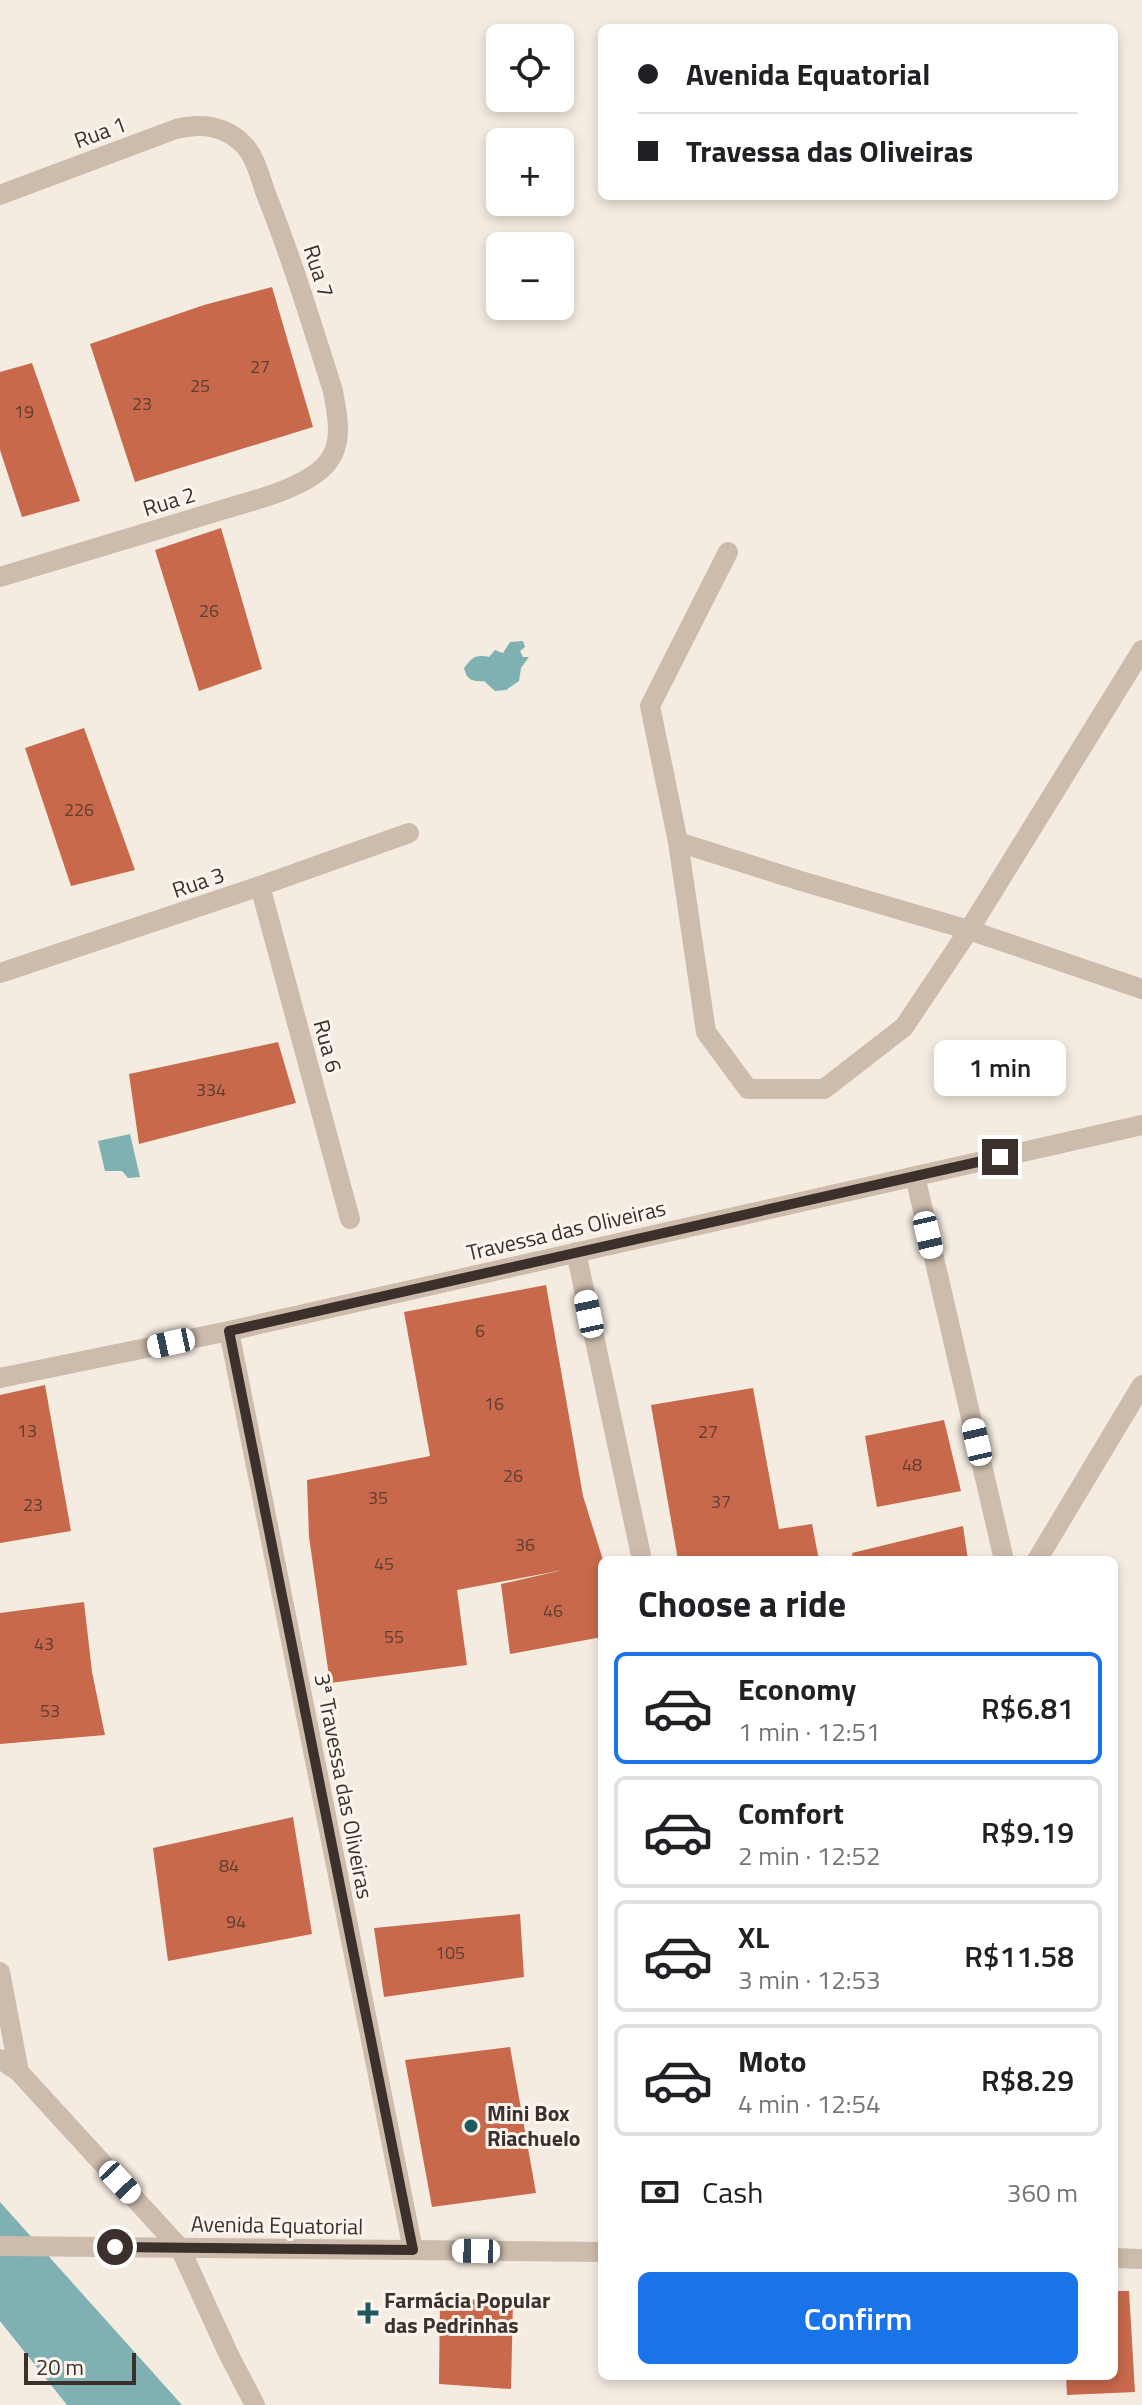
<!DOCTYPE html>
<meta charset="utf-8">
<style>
body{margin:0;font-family:"Titillium Web",sans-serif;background:#f2f2f2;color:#202124;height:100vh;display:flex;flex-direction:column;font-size:30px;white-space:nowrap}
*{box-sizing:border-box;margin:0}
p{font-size:26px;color:#757577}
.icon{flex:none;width:44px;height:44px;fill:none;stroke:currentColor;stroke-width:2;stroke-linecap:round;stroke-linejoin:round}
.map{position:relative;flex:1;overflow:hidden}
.details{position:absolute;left:598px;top:1556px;width:520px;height:824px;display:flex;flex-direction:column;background:#fff;border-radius:12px;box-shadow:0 4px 12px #0003}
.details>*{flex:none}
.top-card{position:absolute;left:598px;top:24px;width:520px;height:176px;border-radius:12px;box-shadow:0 4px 12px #0003;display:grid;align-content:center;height:176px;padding:0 40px;background:#fff}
.fabs{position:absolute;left:486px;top:24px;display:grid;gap:16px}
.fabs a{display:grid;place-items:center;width:88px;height:88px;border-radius:12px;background:#fff;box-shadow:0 4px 12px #0003;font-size:40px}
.scale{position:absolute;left:24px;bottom:20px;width:112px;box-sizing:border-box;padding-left:8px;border:4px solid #3b302b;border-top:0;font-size:22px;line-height:28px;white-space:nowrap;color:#3b302b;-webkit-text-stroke:6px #fbf5ee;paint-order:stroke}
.end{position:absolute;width:36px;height:36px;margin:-18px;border:10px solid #3b302b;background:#fff;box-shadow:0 0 0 4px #fff}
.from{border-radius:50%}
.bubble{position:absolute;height:56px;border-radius:12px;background:#fff;box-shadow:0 4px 12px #0003;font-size:26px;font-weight:600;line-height:56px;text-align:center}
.car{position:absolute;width:24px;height:48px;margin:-24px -12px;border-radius:10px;box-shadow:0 0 6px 2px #0007;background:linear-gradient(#fff 24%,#345 0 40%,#fff 0 76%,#345 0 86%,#fff 0)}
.top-card b{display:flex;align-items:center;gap:28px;height:76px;font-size:30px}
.top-card b+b{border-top:2px solid #e0e0e0}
.top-card i{width:20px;height:20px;background:#202124}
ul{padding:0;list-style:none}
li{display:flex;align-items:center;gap:24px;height:112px;margin:0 16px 12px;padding:0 24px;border:4px solid #e0e0e0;border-radius:12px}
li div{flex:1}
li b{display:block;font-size:30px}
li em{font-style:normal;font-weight:600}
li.selected{border-color:#1a73e8}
li>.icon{width:72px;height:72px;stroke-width:1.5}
h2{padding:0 40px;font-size:36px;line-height:96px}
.pay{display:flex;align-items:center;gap:20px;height:88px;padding:0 40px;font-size:30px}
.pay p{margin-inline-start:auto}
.button{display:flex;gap:16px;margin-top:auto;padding:16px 40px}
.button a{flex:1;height:92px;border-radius:12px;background:#1a73e8;color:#fff;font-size:32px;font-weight:600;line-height:92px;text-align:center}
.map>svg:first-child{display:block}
</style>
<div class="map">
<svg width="1142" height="2405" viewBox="0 0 1142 2405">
<rect width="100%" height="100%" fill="#f4ebe1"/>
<path fill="#7fb0b2" d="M523 641 525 647 520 651 523 657H529L521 668 519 681 506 690 495 691 484 681C472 682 467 680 464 668 472 657 476 654 489 657L495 650 503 653 510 642Z
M130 1134 140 1177 128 1178 122 1171H105L98 1141Z
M0 2202 182 2405H67L0 2321Z"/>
<path fill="#c8694b" d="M272 287 313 427 135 482 90 344 204 305Z
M32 363 80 501 22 517 0 450V372Z
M221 528 262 669 199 691 155 550Z
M84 728 135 870 71 886 25 748Z
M278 1042 296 1103 139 1144 129 1074Z
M546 1285 583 1496 603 1560 602 1637 510 1654 501 1584 563 1570 457 1590 467 1665 330 1683 309 1537 307 1480 430 1456 404 1312Z
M45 1385 71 1531 0 1543V1395Z
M753 1388 779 1529 812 1524 819 1560H678L651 1405Z
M944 1420 961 1491 877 1507 865 1436Z
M963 1526 968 1560H853L852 1553Z
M84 1602 92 1672 105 1735 0 1744V1613Z
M293 1817 312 1934 168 1961 153 1848Z
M520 1914 524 1977 384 1997 374 1928Z
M510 2047 536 2193 432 2207 405 2060Z
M1114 2291H1129L1135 2392 1067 2395 1066 2376H1114Z
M440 2299 513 2300 511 2389 439 2384Z"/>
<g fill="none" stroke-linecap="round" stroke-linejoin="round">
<path stroke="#cdbbac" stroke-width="20" d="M0 195 176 129C201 123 224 125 243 144 256 157 260 178 266 194 292 259 312 325 333 391 337 414 344 442 328 462 307 490 239 504 205 515 137 536 69 556 0 577
M1142 650 969 930 904 1027 824 1089H748L706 1032 678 842 801 881 969 930 1142 989
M678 842 650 706 728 552
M260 886 350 1219
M0 973 260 886 409 833
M915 1176 1004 1560
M576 1252 642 1560
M229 1331 413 2250
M0 1378 229 1331 1142 1125
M1037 1560 1142 1385
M0 1972 19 2072
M0 2059 19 2072 180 2248 229 2355 255 2405"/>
<path stroke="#cdbbac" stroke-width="20" d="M0 2246 602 2252
M1114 2258 1142 2259"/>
</g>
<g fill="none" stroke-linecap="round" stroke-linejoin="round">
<path stroke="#3b302b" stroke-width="10" d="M115 2247 413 2250 229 1331 1000 1157"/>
</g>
<g fill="#1f5a5e" stroke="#fbf5ee" stroke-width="3">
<circle cx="471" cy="2126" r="8"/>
<path d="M364 2301h8v8h8v8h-8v8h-8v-8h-8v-8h8z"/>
</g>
<g text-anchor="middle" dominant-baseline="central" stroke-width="6" stroke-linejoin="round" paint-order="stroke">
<g font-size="18" fill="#5e3e33">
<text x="260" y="366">27</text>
<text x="200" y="385">25</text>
<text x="142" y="403">23</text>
<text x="24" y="411">19</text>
<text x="209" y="610">26</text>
<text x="79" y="809">226</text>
<text x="211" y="1089">334</text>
<text x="480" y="1330">6</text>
<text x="494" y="1403">16</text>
<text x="27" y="1430">13</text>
<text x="708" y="1431">27</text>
<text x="912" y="1464">48</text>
<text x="513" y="1475">26</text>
<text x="378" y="1497">35</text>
<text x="721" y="1501">37</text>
<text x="33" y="1504">23</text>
<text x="525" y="1544">36</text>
<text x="384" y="1563">45</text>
<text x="553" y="1610">46</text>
<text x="394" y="1636">55</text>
<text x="44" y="1643">43</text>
<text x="50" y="1710">53</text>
<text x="229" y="1865">84</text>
<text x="236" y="1921">94</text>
<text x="450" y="1952">105</text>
</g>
<g font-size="22" fill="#3b302b" stroke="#fbf5ee">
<text transform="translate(100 132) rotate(-20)">Rua 1</text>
<text transform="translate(319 271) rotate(72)">Rua 7</text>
<text transform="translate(169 501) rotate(-17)">Rua 2</text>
<text transform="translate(198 882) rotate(-19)">Rua 3</text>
<text transform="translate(328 1046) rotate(75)">Rua 6</text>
<text transform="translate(566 1230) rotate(-13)">Travessa das Oliveiras</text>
<text transform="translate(344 1786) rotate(79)">3ª Travessa das Oliveiras</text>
<text transform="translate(277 2225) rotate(1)">Avenida Equatorial</text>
</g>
<g font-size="22" font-weight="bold" fill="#3b302b" stroke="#fbf5ee" text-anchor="start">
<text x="487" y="2113">Mini Box<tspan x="487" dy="25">Riachuelo</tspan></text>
<text x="384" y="2300">Farmácia Popular<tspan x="384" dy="25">das Pedrinhas</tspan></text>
</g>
</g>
</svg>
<div class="fabs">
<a><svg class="icon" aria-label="locate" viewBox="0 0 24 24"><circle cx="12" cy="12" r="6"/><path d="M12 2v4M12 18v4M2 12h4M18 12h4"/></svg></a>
<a>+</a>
<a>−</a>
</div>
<div class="scale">20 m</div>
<i class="end from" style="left:115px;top:2247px"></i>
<i class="end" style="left:1000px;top:1157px"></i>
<div class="bubble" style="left:934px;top:1040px;width:132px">1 min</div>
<i class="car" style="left:928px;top:1235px;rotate:167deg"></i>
<i class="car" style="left:589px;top:1314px;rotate:348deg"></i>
<i class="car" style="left:171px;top:1343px;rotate:258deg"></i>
<i class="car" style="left:977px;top:1442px;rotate:347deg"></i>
<i class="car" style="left:120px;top:2182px;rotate:137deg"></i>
<i class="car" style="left:476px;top:2251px;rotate:271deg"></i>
<div class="top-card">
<b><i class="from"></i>Avenida Equatorial</b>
<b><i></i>Travessa das Oliveiras</b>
</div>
<section class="details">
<h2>Choose a ride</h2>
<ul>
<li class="selected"><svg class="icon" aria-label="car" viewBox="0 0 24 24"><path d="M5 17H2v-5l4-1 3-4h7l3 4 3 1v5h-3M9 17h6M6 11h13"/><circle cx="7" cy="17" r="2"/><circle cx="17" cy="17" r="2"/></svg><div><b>Economy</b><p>1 min · 12:51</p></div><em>R$6.81</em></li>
<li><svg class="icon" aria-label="car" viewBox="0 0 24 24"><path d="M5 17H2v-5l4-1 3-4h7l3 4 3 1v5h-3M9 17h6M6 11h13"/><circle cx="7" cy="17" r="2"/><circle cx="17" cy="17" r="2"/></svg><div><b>Comfort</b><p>2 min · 12:52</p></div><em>R$9.19</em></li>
<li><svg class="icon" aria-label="car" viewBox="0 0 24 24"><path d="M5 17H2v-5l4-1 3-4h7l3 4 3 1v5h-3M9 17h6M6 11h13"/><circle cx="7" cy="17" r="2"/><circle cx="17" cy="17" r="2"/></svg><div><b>XL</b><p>3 min · 12:53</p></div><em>R$11.58</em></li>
<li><svg class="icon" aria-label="car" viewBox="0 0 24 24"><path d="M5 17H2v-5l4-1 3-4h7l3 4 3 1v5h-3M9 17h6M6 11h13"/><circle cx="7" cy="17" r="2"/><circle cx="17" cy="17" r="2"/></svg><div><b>Moto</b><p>4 min · 12:54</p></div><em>R$8.29</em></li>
</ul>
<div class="pay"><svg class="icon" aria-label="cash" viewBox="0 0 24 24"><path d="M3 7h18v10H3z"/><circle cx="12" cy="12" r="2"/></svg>Cash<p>360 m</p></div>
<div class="button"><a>Confirm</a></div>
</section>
</div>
